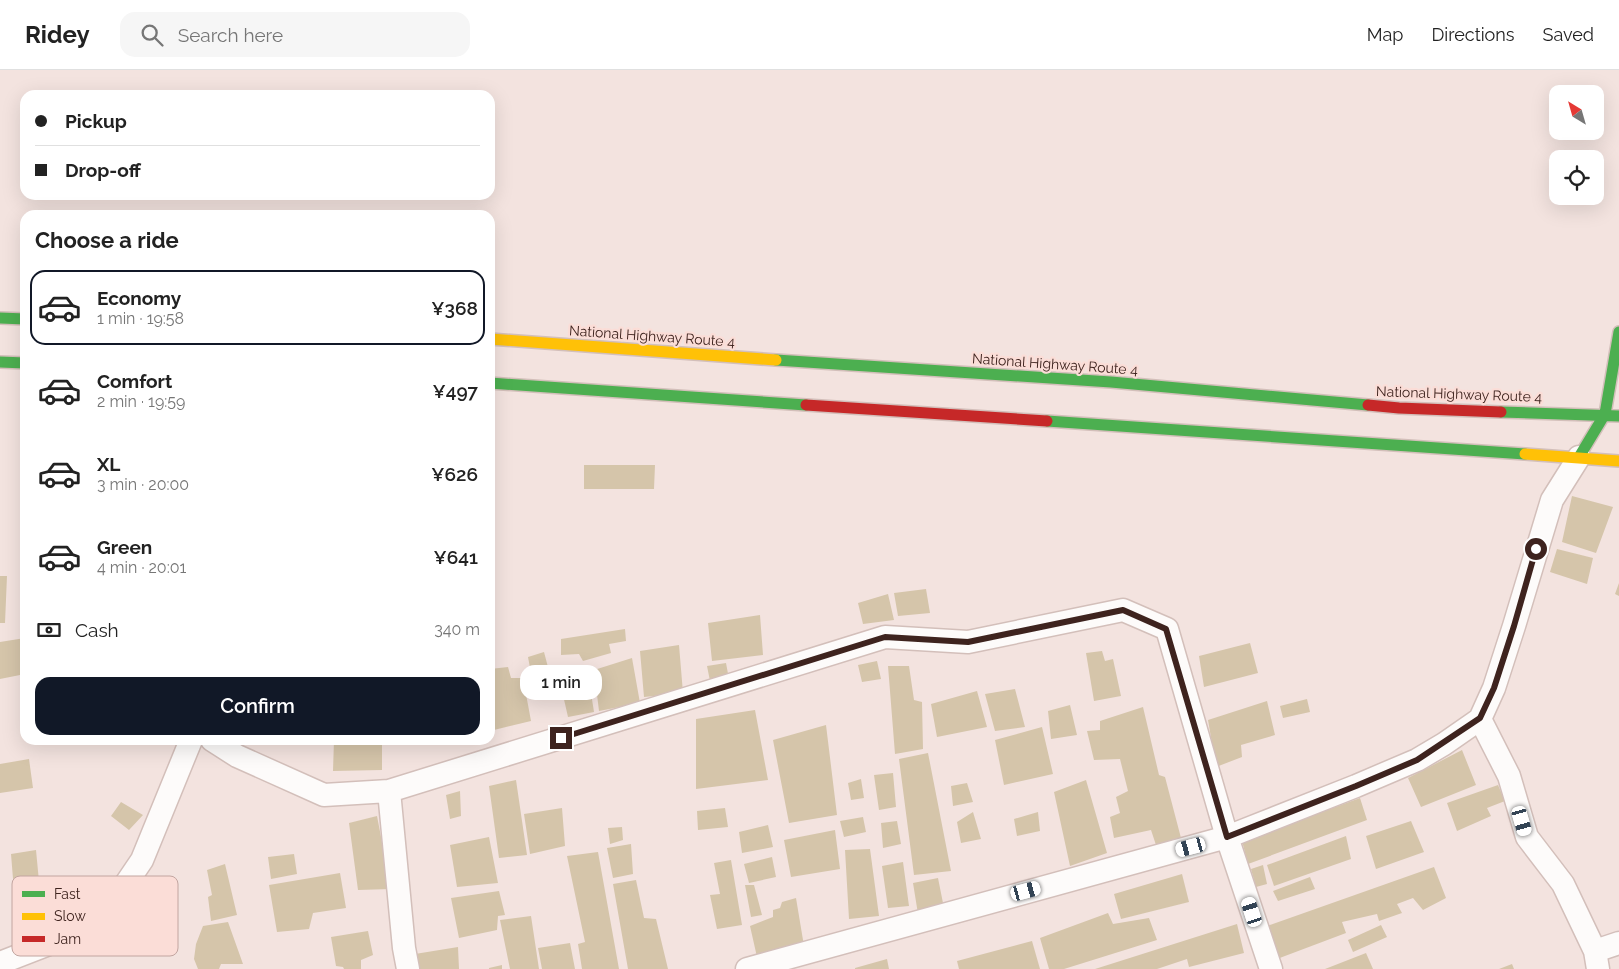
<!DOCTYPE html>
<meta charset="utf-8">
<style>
body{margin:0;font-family:Raleway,sans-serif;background:#f6f6f6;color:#222;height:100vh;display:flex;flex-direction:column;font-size:19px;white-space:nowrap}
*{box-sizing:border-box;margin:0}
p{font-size:16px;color:#767676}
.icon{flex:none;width:28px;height:28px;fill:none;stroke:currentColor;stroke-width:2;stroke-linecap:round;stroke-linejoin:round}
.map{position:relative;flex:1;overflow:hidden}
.side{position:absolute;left:20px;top:140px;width:475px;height:535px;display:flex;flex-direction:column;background:#fff;border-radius:15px;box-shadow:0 5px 20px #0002}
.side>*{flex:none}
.guide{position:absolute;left:20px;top:20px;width:475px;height:110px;border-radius:15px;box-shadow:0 5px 20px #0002;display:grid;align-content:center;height:110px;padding:0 15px;background:#fff}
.needle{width:32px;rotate:323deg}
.buttons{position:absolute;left:1549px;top:15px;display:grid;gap:10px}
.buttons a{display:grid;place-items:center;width:55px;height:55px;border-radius:10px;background:#fff;box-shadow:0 5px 20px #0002;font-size:25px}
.end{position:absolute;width:22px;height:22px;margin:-11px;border:6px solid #3e231e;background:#fff;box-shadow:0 0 0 2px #fff}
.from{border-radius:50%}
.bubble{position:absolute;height:35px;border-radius:15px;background:#fff;box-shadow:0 5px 20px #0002;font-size:16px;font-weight:600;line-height:35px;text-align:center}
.car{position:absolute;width:15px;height:30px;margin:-15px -8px;border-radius:6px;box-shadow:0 0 4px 1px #0007;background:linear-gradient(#fff 24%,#345 0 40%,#fff 0 76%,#345 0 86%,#fff 0)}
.guide b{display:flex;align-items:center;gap:18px;height:48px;font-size:19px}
.guide b+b{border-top:1px solid #e0e0e0}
.guide i{width:12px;height:12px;background:#222}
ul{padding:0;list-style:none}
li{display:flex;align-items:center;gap:15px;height:75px;margin:0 10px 8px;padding:0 5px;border:2px solid transparent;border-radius:15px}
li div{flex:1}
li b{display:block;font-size:19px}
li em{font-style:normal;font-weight:600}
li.selected{border-color:#111827}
li>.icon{width:45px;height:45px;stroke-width:1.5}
h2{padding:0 15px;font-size:22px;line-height:60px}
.pay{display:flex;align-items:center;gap:12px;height:55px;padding:0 15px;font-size:19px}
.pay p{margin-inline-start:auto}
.action{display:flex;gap:10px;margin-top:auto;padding:10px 15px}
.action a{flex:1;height:58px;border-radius:15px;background:#111827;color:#fff;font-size:20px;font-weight:600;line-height:58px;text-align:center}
header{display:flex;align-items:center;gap:30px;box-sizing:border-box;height:70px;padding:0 25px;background:#fff;border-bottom:1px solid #e0e0e0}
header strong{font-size:24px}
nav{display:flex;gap:28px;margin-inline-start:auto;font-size:18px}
.search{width:350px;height:45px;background:#f6f6f6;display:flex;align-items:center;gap:12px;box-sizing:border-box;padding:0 18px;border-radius:15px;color:#767676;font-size:19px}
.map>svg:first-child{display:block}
</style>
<header>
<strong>Ridey</strong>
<div class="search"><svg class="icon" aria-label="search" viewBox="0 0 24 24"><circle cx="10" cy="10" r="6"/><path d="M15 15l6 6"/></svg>Search here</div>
<nav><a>Map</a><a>Directions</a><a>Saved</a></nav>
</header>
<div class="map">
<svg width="1619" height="899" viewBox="0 0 1619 899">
<rect width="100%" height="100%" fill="#f3e3df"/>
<path fill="#d5c5aa" d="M584 395H655L654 419H584Z
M1572 426 1613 437 1596 483 1562 472Z
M1557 479 1593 488 1587 514 1550 502Z
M0 506H7L5 553H0Z
M1619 513V526L1615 524Z
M926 519 930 543 898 546 894 523Z
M888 524 894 550 863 554 858 533Z
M760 545 763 585 712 591 708 553Z
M625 559 626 571 609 574 611 583 583 591 579 584 561 585V569Z
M25 568V604L0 609V572Z
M1250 573 1258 603 1204 617 1199 586Z
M679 575 683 623 644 627 640 581Z
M1102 581 1105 591 1113 589 1121 626 1094 631 1086 583Z
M544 582 549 601 531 603 528 587Z
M632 588 640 633 599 641 594 600Z
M877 591 881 609 862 612 858 595Z
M726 593 729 609 710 611 707 596Z
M888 596H909L914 630 922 632 923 679 895 684Z
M508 597 511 608H523L531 651 494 660 490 616V599Z
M588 604 594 642 568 647 560 612Z
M1015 619 1025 657 995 661 985 624Z
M977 621 987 657 937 667 931 634Z
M1307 629 1310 642 1283 648 1280 636Z
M1267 631 1275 665 1241 675 1242 687 1216 697 1208 650Z
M1070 635 1077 665 1051 669 1048 641Z
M1143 637 1159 705 1165 707 1181 768 1157 778 1151 760 1114 768 1110 747 1120 743 1116 727 1128 721 1120 689 1094 690 1087 661 1100 660V651Z
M755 640 768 710 696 719V649Z
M826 655 837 745 789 753 773 670Z
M1042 657 1053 704 1004 715 995 670Z
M334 670H382V700L333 701Z
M1462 680 1476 715 1421 737 1408 708Z
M928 683 951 801 914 805 899 689Z
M29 689 33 718 0 723V694Z
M893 703 896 737 879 740 874 705Z
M861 709 864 728 851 730 848 713Z
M516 710 527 785 499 788 489 716Z
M1086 710 1107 783 1070 796 1054 722Z
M967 713 973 732 953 736 951 716Z
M1498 715 1505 731 1487 738 1491 746 1457 761 1447 733Z
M460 721 461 746 450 749 446 725Z
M1360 728 1367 750 1248 794 1242 771Z
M121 732 143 745 129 760 111 746Z
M562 738 565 776 530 784 524 744Z
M725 738 728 757 698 760 697 741Z
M973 742 981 769 961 773 957 752Z
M1038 742 1040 761 1017 766 1014 749Z
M377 746 391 819 358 820 349 753Z
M863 747 866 762 844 767 840 751Z
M897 751 901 774 883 778 881 753Z
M1411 751 1424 782 1376 799 1366 766Z
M768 755 773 777 742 783 739 762Z
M622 757 623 770 610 774 608 758Z
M835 760 840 799 791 807 784 770Z
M1346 766 1351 789 1274 816 1267 795Z
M489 767 498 813 457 817 450 775Z
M631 774 633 804 613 808 607 778Z
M870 779 879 846 849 849 845 780Z
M36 780 40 822 14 821 11 784Z
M598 782 619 899H582L578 874 585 872 567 786Z
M294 784 297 804 271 809 268 787Z
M772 787 776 807 749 813 744 794Z
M731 790 742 855 717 859 710 825 720 824 714 793Z
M903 792 909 836 888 838 882 796Z
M225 794 237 845 211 851 208 827 212 825 207 800Z
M1263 795 1267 814 1256 817 1251 799Z
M1434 797 1446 828 1423 840 1413 828 1397 834 1402 843 1379 851 1377 844 1342 852 1346 863 1277 889 1267 856Z
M340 803 346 838 313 843 309 859 277 862 269 815Z
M1182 804 1189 832 1121 849 1114 824Z
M1310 807 1315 819 1278 831 1273 821Z
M938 808 944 838 918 844 913 813Z
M636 810 644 848 656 849 668 899H628L613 814Z
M745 815H754L762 845 751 847Z
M499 821 505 845 498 846 497 860 459 868 451 828Z
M796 828 804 876 757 887 750 856 773 847V840L780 838 782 832Z
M1108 843 1113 854 1149 848 1157 870 1064 899H1049L1040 868Z
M531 846 539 899H510L500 850Z
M228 852 243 894H221L219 899H198L194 889 196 874 203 856Z
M1237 854 1244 883 1189 897 1187 889 1157 899H1095Z
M1381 855 1387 867 1353 882 1348 870Z
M368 861 373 885 361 890V899H344L343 897 336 896 331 867Z
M1032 871 1040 899H959L957 891Z
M570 873 575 899H542L538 878Z
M458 877 459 899H418L415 884Z
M1366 883 1373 899H1325Z
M887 889 889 899H855V898Z
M1512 894 1514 899H1499Z
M502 895V899H489V898Z"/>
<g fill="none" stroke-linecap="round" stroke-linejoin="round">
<defs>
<path id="street" d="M1480 649 1509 706 1527 767 1563 814 1595 881 1598 899
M212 670 237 686 324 725 389 721 885 567 968 572 1123 540 1167 559 1227 767 1271 899
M389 721 404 878 408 899
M1595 881 1619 873
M0 893 72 865 121 821 142 790 191 670
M747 899 1227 767 1356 716 1417 690 1444 674 1480 649 1494 618 1514 556 1552 430 1579 387"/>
<path id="fast" d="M0 248 25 249
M776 290 1111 312 1368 335
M0 292 25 293
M490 313 806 335
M1501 342 1619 346
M1047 351 1525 384
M1579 387 1605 344 1619 262"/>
<path id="slow" d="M490 269 776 290
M1525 384 1619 391"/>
<path id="jam" d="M806 335 1047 351
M1368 335 1399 338 1501 342"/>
</defs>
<use href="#street" stroke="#d3bfba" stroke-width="25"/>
<use href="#fast" stroke="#d3bfba" stroke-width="14"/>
<use href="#slow" stroke="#d3bfba" stroke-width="14"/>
<use href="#jam" stroke="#d3bfba" stroke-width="14"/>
<use href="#street" stroke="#fdfbfa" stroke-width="22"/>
<use href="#fast" stroke="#4caf50" stroke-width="11"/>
<use href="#slow" stroke="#ffc107" stroke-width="11"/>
<use href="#jam" stroke="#c62828" stroke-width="11"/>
</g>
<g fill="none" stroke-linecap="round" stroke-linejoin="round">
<path stroke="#3e231e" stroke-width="6" d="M561 668 885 567 968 572 1123 540 1166 559 1227 767 1356 716 1417 690 1480 648 1494 618 1514 556 1536 479"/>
</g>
<g text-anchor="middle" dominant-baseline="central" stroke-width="4.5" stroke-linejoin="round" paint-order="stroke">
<g font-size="14" fill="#3e231e" stroke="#fbddd7">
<text transform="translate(652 266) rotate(4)">National Highway Route 4</text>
<text transform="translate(1055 294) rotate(4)">National Highway Route 4</text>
<text transform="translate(1459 324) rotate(2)">National Highway Route 4</text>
</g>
</g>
<rect x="12" y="806" width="166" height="80" rx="8" fill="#fbddd7" stroke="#c2a5a0" stroke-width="1"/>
<rect x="22" y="821" width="23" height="6" fill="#4caf50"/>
<rect x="22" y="843" width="23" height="7" fill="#ffc107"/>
<rect x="22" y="866" width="23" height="6" fill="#c62828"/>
<g font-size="14" fill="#3e231e">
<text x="54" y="829">Fast</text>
<text x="54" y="851">Slow</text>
<text x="54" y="874">Jam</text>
</g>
</svg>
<div class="buttons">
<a><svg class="needle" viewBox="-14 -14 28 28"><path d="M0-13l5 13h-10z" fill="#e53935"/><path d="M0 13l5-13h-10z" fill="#767676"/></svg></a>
<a><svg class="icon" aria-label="locate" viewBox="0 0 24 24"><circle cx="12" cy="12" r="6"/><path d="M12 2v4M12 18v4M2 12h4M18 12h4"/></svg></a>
</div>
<i class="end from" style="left:1536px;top:479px"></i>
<i class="end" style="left:561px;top:668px"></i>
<div class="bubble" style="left:520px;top:595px;width:82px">1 min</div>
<i class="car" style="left:1522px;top:751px;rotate:164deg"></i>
<i class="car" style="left:1191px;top:777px;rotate:255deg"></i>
<i class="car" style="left:1026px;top:821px;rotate:75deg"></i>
<i class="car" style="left:1252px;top:842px;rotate:342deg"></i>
<div class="guide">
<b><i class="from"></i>Pickup</b>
<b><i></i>Drop-off</b>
</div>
<section class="side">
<h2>Choose a ride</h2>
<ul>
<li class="selected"><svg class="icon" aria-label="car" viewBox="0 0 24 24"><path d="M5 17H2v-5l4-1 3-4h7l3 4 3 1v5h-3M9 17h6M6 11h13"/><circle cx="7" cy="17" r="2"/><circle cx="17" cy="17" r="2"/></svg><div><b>Economy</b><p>1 min · 19:58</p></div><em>¥368</em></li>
<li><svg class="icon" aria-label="car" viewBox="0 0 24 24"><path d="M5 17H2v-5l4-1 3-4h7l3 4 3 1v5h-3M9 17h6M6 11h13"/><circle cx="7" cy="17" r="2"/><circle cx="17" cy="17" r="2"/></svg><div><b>Comfort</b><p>2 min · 19:59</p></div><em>¥497</em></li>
<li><svg class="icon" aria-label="car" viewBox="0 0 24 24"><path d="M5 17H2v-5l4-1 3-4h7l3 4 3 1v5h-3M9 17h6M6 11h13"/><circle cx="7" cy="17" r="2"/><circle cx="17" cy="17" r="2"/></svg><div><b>XL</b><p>3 min · 20:00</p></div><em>¥626</em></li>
<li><svg class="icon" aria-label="car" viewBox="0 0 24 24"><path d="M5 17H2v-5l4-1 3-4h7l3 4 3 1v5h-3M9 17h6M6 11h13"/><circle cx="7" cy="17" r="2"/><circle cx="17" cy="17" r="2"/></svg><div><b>Green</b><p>4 min · 20:01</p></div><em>¥641</em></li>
</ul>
<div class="pay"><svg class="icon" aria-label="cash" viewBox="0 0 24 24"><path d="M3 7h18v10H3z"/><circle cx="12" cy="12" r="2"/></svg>Cash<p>340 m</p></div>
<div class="action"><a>Confirm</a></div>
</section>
</div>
